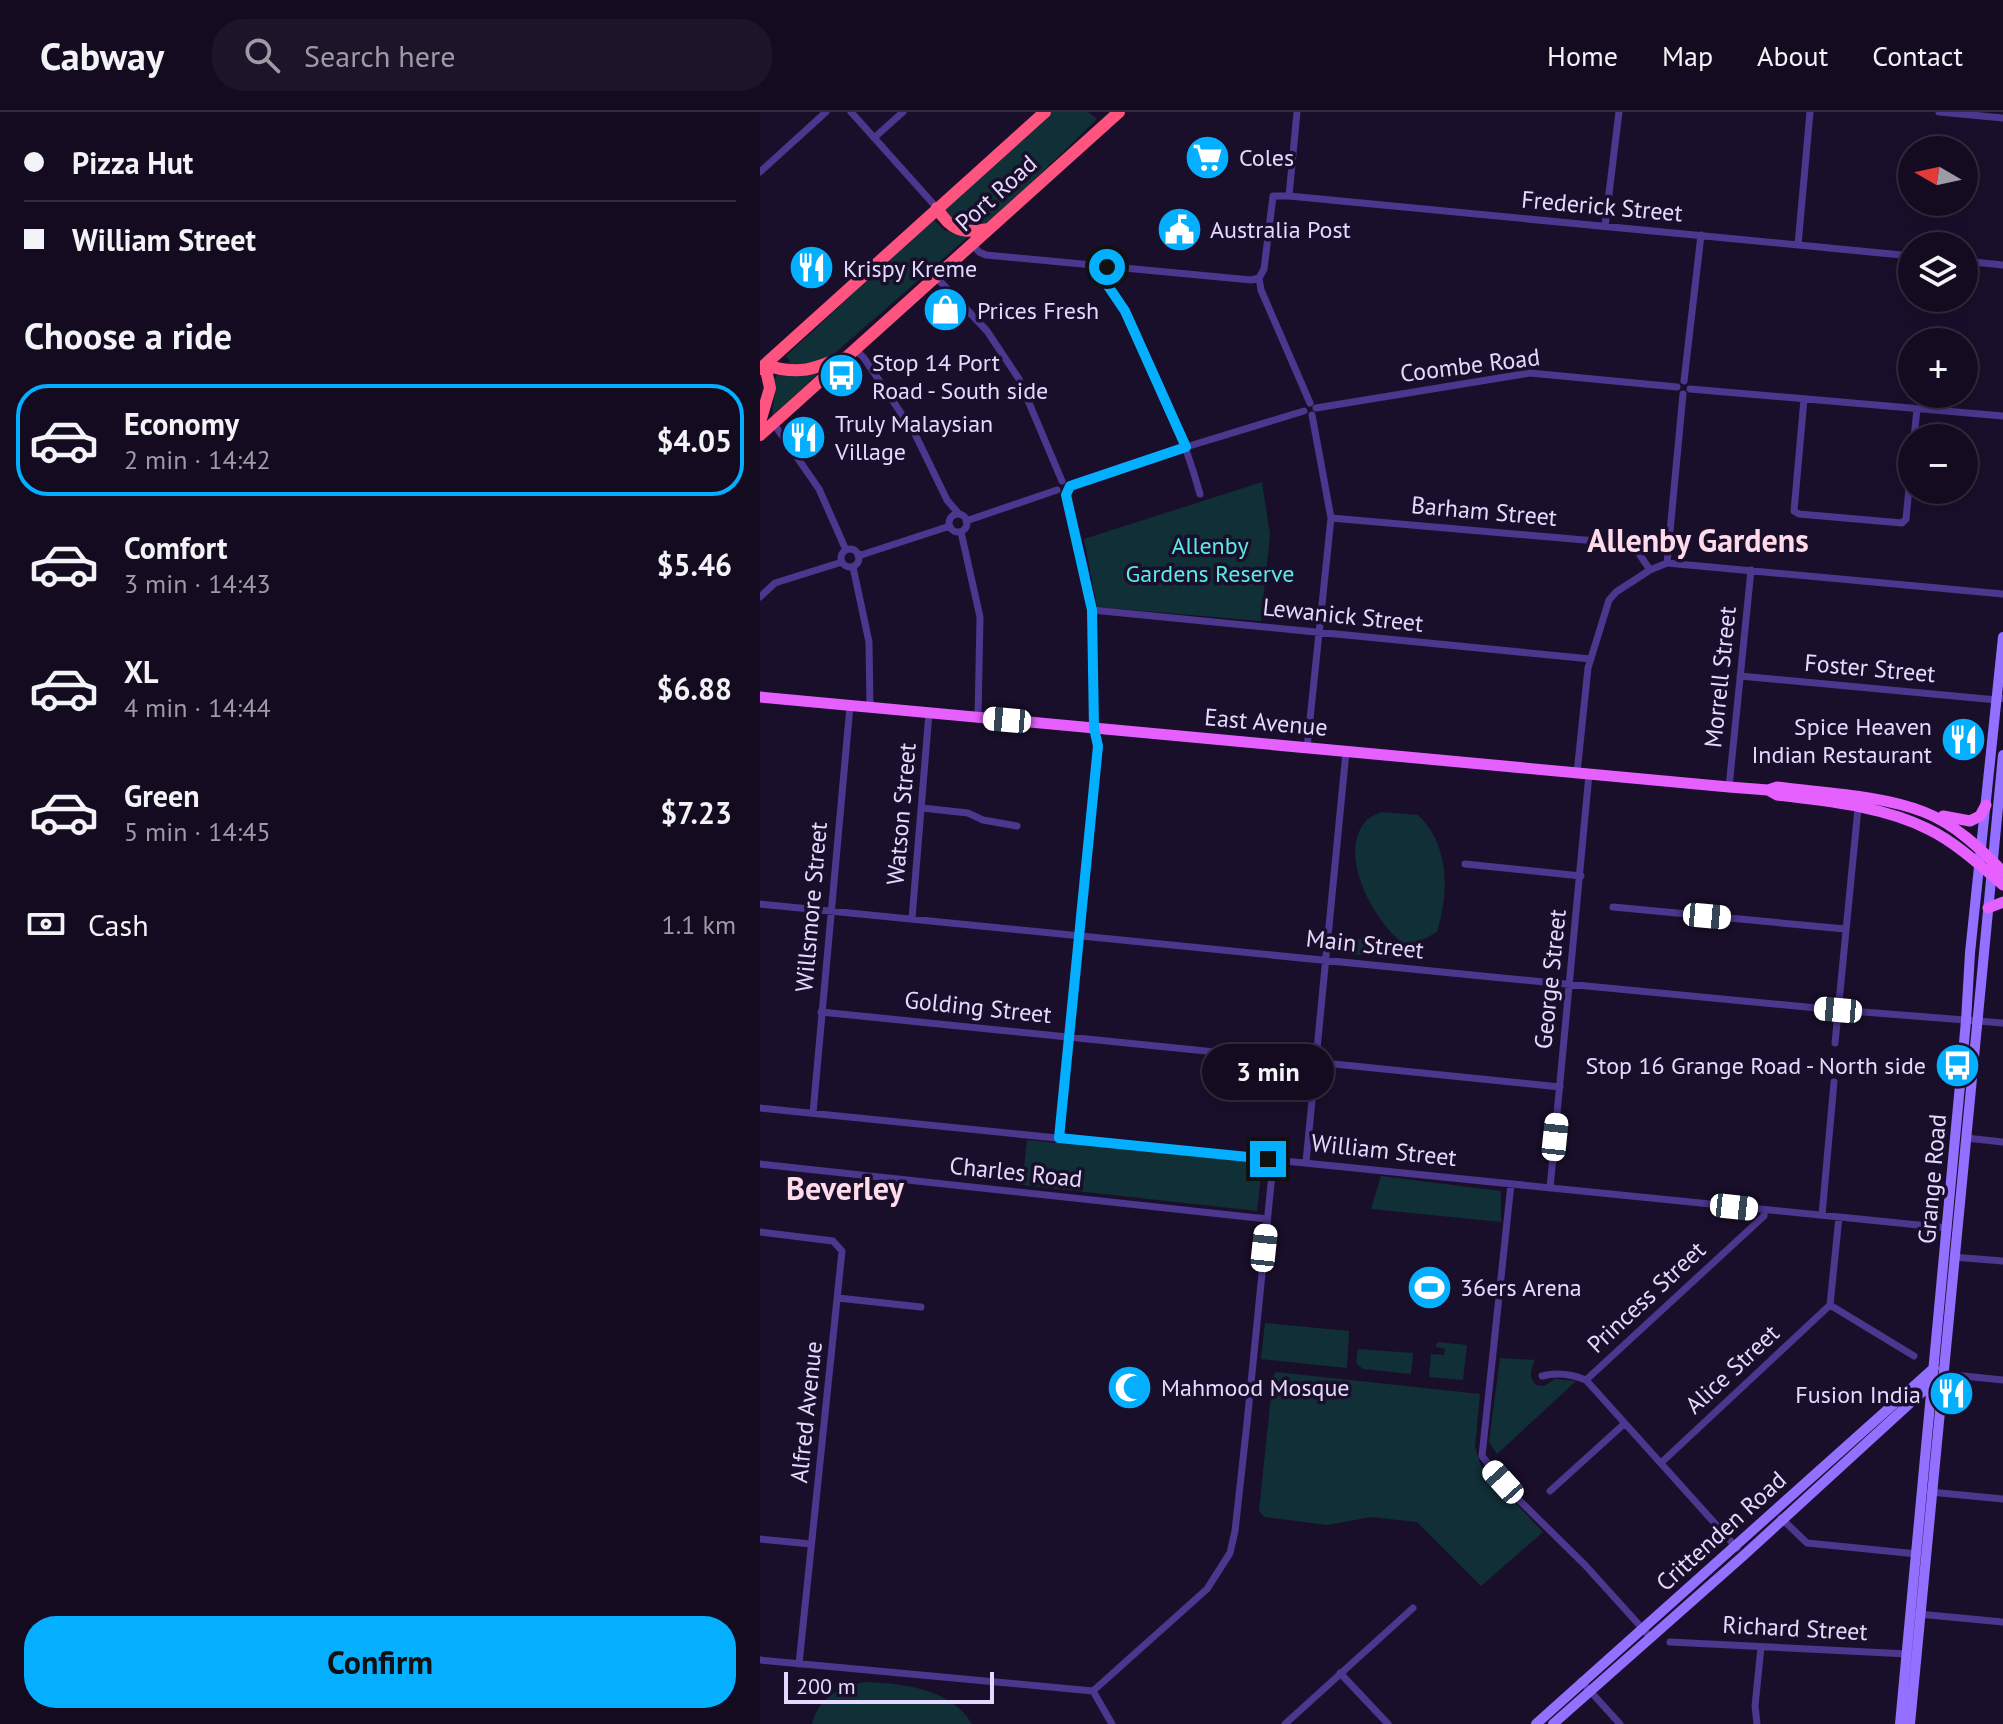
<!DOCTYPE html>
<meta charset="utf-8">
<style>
body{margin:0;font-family:"PT Sans",sans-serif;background:#1d1429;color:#f1f3f6;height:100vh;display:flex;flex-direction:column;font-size:30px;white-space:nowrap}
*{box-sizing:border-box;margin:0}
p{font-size:26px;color:#9d9ba5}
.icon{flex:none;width:44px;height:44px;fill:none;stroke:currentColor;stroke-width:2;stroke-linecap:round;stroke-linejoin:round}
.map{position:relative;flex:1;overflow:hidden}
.sheet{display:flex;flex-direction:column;background:#140b20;width:760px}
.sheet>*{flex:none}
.top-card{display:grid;align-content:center;height:176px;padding:0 24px;background:#140b20}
.needle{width:52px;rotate:279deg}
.buttons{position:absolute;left:1138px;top:24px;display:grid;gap:16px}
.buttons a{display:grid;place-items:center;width:80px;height:80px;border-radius:50%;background:#140b20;box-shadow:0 4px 20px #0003,0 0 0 2px #332b3e;font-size:40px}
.scale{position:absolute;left:24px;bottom:20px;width:210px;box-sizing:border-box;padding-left:8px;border:4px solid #e6d9ff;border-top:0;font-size:22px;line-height:28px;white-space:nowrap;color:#e6d9ff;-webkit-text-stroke:6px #1a0f2b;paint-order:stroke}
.end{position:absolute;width:36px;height:36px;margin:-18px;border:10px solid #05afff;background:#111;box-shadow:0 0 0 4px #111}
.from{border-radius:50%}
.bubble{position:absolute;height:56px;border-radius:28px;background:#140b20;box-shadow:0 4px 20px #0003,0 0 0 2px #332b3e;font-size:26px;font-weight:700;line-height:56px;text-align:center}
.car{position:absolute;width:24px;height:48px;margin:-24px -12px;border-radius:10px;box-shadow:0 0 6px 2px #0007;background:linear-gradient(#fff 24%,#345 0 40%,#fff 0 76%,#345 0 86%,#fff 0)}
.top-card b{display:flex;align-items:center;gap:28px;height:76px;font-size:30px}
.top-card b+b{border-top:2px solid #332b3e}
.top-card i{width:20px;height:20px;background:#f1f3f6}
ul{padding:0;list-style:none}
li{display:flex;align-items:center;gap:24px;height:112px;margin:0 16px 12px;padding:0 8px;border:4px solid transparent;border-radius:32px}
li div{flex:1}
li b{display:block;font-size:30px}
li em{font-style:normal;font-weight:700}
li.active{border-color:#05afff}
li>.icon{width:72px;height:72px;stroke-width:1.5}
h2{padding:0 24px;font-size:36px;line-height:96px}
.pay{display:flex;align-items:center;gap:20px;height:88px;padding:0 24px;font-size:30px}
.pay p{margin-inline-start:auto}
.button{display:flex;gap:16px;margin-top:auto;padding:16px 24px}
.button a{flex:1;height:92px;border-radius:32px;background:#05afff;color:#111;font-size:32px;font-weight:700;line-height:92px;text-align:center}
header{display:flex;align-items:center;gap:48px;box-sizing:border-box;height:112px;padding:0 40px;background:#140b20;border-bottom:2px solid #332b3e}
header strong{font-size:38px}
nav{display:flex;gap:44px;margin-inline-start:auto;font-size:28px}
.search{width:560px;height:72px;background:#1d1429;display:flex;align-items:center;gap:20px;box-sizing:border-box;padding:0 28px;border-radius:32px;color:#9d9ba5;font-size:30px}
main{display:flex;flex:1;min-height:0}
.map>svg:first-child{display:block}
</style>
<header>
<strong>Cabway</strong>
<div class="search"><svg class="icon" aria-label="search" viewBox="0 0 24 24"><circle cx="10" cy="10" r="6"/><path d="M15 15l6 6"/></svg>Search here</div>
<nav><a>Home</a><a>Map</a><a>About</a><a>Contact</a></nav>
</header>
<main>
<section class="sheet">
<div class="top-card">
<b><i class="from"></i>Pizza Hut</b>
<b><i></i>William Street</b>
</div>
<h2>Choose a ride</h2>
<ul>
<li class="active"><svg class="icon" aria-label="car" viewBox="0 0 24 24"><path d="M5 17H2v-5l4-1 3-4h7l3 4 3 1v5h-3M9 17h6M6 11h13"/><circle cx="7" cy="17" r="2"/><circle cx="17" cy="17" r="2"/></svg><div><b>Economy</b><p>2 min · 14:42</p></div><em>$4.05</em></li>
<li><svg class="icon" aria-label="car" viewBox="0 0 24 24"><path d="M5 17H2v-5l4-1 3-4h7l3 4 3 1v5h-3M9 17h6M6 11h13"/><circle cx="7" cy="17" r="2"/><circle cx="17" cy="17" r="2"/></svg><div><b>Comfort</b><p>3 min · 14:43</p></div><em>$5.46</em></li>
<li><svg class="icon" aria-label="car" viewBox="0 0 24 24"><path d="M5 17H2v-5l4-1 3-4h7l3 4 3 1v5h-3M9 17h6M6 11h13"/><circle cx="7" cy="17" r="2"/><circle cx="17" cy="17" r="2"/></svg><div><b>XL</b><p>4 min · 14:44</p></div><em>$6.88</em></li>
<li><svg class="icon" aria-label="car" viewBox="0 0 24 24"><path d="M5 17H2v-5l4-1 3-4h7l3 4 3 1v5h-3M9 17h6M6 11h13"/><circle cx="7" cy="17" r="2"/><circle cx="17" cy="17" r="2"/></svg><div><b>Green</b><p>5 min · 14:45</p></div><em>$7.23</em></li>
</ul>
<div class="pay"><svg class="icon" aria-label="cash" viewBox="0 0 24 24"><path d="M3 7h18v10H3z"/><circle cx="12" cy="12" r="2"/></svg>Cash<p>1.1 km</p></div>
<div class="button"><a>Confirm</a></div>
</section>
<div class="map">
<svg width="1243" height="1612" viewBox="0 0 1243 1612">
<rect width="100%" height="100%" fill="#1a0f2b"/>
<path fill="#112f36" d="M289 0H328L337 7 234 107 212 118 196 115 182 97Z
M173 107 184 118 209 124 67 248 22 256 30 249 26 244Z
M58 260 59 261 12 304 15 278 13 269 18 262 40 264Z
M502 370 510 422 501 509 337 495 324 427Z
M621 700 658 703C690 734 689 779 677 820L655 832H646L645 847 578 841 575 837 576 825 644 832C615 811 577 744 605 710 608 706 617 702 621 700Z
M267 1028 500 1051 502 1055 497 1099 262 1073Z
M621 1064 741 1079V1110L611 1097Z
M505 1211 589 1219 587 1256 501 1247Z
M677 1230 707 1233 703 1268 669 1265 671 1242 684 1243 685 1237 676 1235Z
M598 1237 653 1241 651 1262 603 1257 596 1251Z
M740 1246 775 1248C771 1258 768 1264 776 1273L784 1274 795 1267 816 1269 737 1342 729 1330Z
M516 1260 720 1282 715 1335 721 1354 783 1420 721 1474 657 1410 611 1405 568 1413 504 1405 499 1399 513 1264Z
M106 1570C142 1571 192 1577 212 1612H52C59 1585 81 1574 106 1570Z"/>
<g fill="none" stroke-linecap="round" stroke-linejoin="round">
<path stroke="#4c368e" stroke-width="7" d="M91 0 177 96
M537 0 529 84H513L504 157 499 166 501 178 550 291
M1179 0 1243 6
M114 26 143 0
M0 60 66 0
M529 84 1152 144
M845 114 859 0
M212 132 219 140 226 143 491 168 499 166
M1038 133 1050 0
M1204 149 1243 153
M340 154C340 172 358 187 366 202 395 260 423 320 440 382
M176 165 227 219 259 267 302 369
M96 238 104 246 155 322 187 388 199 402
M924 269 941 123
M930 277 1243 304
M1044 287 1034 399 1039 402 1142 411 1146 407 1152 345
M556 296 770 261 917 275
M14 312 59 377 86 438
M1154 326 1157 297
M310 374 426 335 544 299
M189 411a9 9 0 1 1 18 0a9 9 0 1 1-18 0Z
M571 406 859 431 878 440 890 458 907 451 1243 482
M206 409 297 378
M201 420 220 505 218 606
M81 446a9 9 0 1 1 18 0a9 9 0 1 1-18 0Z
M98 444 190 414
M907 451 923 282
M93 455 109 530 110 596
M0 485 15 471 82 450
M332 498 831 547
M980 564 1237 588 1243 586
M547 636 571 406 552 303
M817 661 828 556 849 488 856 480 890 458
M969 675 991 458
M162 696 208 701 223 708 257 714
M705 752 821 764
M0 792 732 865 1078 898 1243 911
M853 795 1085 817
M152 806 169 601
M61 900 800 975
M1075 931 1098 696
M0 996 1188 1116
M53 1001 90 594
M299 1026 338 634 334 616 332 498 324 453 306 383
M1206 1026 1243 1030
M546 1050 586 640
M0 1052 507 1107
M751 1072 722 1344 757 1386 825 1453 891 1526
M790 1076 829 662
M1062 1103 1074 970
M1079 1105 1070 1193 1154 1244
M0 1120 73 1129 82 1139 39 1552
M1193 1145 1243 1149
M78 1186 161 1195
M1184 1262 1243 1268
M782 1264C798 1260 811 1262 826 1268L977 1436
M826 1268 1004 1104V1098
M902 1350 1070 1193
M790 1379 864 1312
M1170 1380 1243 1387
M1021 1406 1047 1431 1157 1442
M0 1427 51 1432
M1158 1502 1243 1510
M910 1530 1148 1542
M0 1548 333 1579
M580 1561 628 1612
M821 1569 860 1612
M333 1579 447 1477 470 1441 475 1419 487 1311 513 1052 517 1048
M333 1579 352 1612
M525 1612 653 1496
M997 1612 995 1594 1001 1535"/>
<path stroke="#9370ff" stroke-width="10" d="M776 1612 1174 1256
M793 1612 983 1444 1172 1271
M1140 1612 1206 909 1210 841 1243 525
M1150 1612 1243 643"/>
<path stroke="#e660ff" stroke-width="11" d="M0 585 969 675 1008 678 1017 675C1063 681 1121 683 1164 700 1195 712 1221 737 1243 760
M1008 678 1017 683C1066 689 1123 694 1168 717 1195 730 1220 753 1243 773
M1183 704 1210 709 1220 704 1226 693
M1228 796 1243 790"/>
<path stroke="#ff5480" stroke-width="12" d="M177 96C190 118 203 122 227 117
M5 253C21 258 39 261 56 255 67 252 75 247 87 246
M0 257 285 0
M0 310 10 276 5 253
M0 323 359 0"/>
</g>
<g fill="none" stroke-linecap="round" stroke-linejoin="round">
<path stroke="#05afff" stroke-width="10" d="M347 155 340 154V162L365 199 426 335 310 374 306 383 332 498 334 616 338 634 299 1026 508 1047"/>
</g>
<defs>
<symbol id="supermarket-disc" viewBox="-11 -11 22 22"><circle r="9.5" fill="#05afff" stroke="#1a0f2b"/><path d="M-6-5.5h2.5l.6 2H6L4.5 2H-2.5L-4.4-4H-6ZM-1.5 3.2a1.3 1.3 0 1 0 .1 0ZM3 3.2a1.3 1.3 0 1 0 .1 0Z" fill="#fff"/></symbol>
<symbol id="civic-disc" viewBox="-11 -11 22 22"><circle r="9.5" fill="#05afff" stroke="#1a0f2b"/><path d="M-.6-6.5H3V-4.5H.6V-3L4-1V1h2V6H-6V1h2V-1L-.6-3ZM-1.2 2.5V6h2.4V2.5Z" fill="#fff"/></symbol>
<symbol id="restaurant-disc" viewBox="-11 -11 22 22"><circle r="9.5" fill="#05afff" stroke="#1a0f2b"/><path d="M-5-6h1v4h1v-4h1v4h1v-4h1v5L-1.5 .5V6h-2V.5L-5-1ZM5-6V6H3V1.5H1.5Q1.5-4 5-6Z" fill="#fff"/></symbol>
<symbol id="shop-disc" viewBox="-11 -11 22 22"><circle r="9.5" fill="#05afff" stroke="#1a0f2b"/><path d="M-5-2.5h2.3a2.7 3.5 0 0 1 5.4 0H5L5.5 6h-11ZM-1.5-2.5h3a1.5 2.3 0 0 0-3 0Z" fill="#fff"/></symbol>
<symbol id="bus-disc" viewBox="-11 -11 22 22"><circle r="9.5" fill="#05afff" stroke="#1a0f2b"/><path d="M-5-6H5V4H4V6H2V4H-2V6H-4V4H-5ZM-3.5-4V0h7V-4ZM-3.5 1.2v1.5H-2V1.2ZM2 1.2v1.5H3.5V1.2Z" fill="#fff"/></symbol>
<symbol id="stadium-disc" viewBox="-11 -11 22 22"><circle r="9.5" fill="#05afff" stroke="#1a0f2b"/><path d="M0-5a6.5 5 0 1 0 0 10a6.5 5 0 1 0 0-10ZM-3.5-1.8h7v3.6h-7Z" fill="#fff"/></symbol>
<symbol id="mosque-disc" viewBox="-11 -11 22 22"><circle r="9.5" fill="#05afff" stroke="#1a0f2b"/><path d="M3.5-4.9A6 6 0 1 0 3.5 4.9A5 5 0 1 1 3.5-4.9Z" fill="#fff"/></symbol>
</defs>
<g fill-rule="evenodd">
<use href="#supermarket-disc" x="422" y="20" width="51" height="51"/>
<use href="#civic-disc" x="394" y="92" width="51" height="51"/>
<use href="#restaurant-disc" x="26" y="130" width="51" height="51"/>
<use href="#shop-disc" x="160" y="172" width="51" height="51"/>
<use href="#bus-disc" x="56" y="238" width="51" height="51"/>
<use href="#restaurant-disc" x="18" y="300" width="51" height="51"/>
<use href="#restaurant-disc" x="1178" y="602" width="51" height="51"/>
<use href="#bus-disc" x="1172" y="928" width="51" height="51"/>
<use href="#stadium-disc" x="644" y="1150" width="51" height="51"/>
<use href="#mosque-disc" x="344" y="1250" width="51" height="51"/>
<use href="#restaurant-disc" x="1166" y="1256" width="51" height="51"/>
</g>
<g text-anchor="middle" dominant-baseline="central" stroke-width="7" stroke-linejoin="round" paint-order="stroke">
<g font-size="24" fill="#e6d9ff" stroke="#1a0f2b" text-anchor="start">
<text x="479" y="45">Coles</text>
<text x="450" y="117">Australia Post</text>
<text x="83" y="156">Krispy Kreme</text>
<text x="217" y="198">Prices Fresh</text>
<text x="112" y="250">Stop 14 Port<tspan x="112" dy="28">Road - South side</tspan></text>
<text x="75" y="311">Truly Malaysian<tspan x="75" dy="28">Village</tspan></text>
<text x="1172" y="614" text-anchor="end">Spice Heaven<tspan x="1172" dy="28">Indian Restaurant</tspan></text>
<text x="1166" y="953" text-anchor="end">Stop 16 Grange Road - North side</text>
<text x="700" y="1175">36ers Arena</text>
<text x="401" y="1275">Mahmood Mosque</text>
<text x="1161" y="1282" text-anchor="end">Fusion India</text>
</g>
<g font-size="24" fill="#e6d9ff" stroke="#1a0f2b">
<text transform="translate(236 81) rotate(-42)">Port Road</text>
<text transform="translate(842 94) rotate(5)">Frederick Street</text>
<text transform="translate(710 253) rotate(-7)">Coombe Road</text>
<text transform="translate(724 399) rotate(5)">Barham Street</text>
<text transform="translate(583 503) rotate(6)">Lewanick Street</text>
<text transform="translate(1110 556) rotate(5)">Foster Street</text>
<text transform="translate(960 565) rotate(-84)">Morrell Street</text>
<text transform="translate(506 610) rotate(5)">East Avenue</text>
<text transform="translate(141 702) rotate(-85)">Watson Street</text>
<text transform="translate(51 795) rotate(-85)">Willsmore Street</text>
<text transform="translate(605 832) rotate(6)">Main Street</text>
<text transform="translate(790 867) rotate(-84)">George Street</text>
<text transform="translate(218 895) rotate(6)">Golding Street</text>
<text transform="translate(624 1038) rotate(6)">William Street</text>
<text transform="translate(256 1060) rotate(6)">Charles Road</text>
<text transform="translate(1172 1067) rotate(-85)">Grange Road</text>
<text transform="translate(886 1185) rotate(-43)">Princess Street</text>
<text transform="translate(972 1257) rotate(-43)">Alice Street</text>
<text transform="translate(46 1300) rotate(-84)">Alfred Avenue</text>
<text transform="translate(961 1419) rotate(-42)">Crittenden Road</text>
<text transform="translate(1035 1516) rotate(3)">Richard Street</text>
</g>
<g font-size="24" fill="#5aeae6" stroke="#1a0f2b">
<text x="450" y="433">Allenby<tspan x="450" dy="28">Gardens Reserve</tspan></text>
</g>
<g font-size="32" font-weight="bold" fill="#ffdbea" stroke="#1a0f2b">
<text x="938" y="428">Allenby Gardens</text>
<text x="85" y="1076">Beverley</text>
</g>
</g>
</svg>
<div class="buttons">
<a><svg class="needle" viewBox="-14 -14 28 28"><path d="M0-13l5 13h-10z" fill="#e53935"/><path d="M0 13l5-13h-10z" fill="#9d9ba5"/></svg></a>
<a><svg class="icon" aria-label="layers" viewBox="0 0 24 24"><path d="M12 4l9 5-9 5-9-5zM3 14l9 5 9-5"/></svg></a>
<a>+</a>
<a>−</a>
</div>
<div class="scale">200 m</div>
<i class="end from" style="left:347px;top:155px"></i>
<i class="end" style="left:508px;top:1047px"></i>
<div class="bubble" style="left:442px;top:932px;width:132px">3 min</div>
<i class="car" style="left:247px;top:608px;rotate:275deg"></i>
<i class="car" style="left:947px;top:804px;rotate:95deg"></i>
<i class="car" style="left:1078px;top:898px;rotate:275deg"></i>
<i class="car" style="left:795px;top:1025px;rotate:6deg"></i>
<i class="car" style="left:974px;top:1095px;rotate:96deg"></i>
<i class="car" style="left:504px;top:1136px;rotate:6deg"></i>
<i class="car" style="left:743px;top:1370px;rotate:318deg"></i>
</div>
</main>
